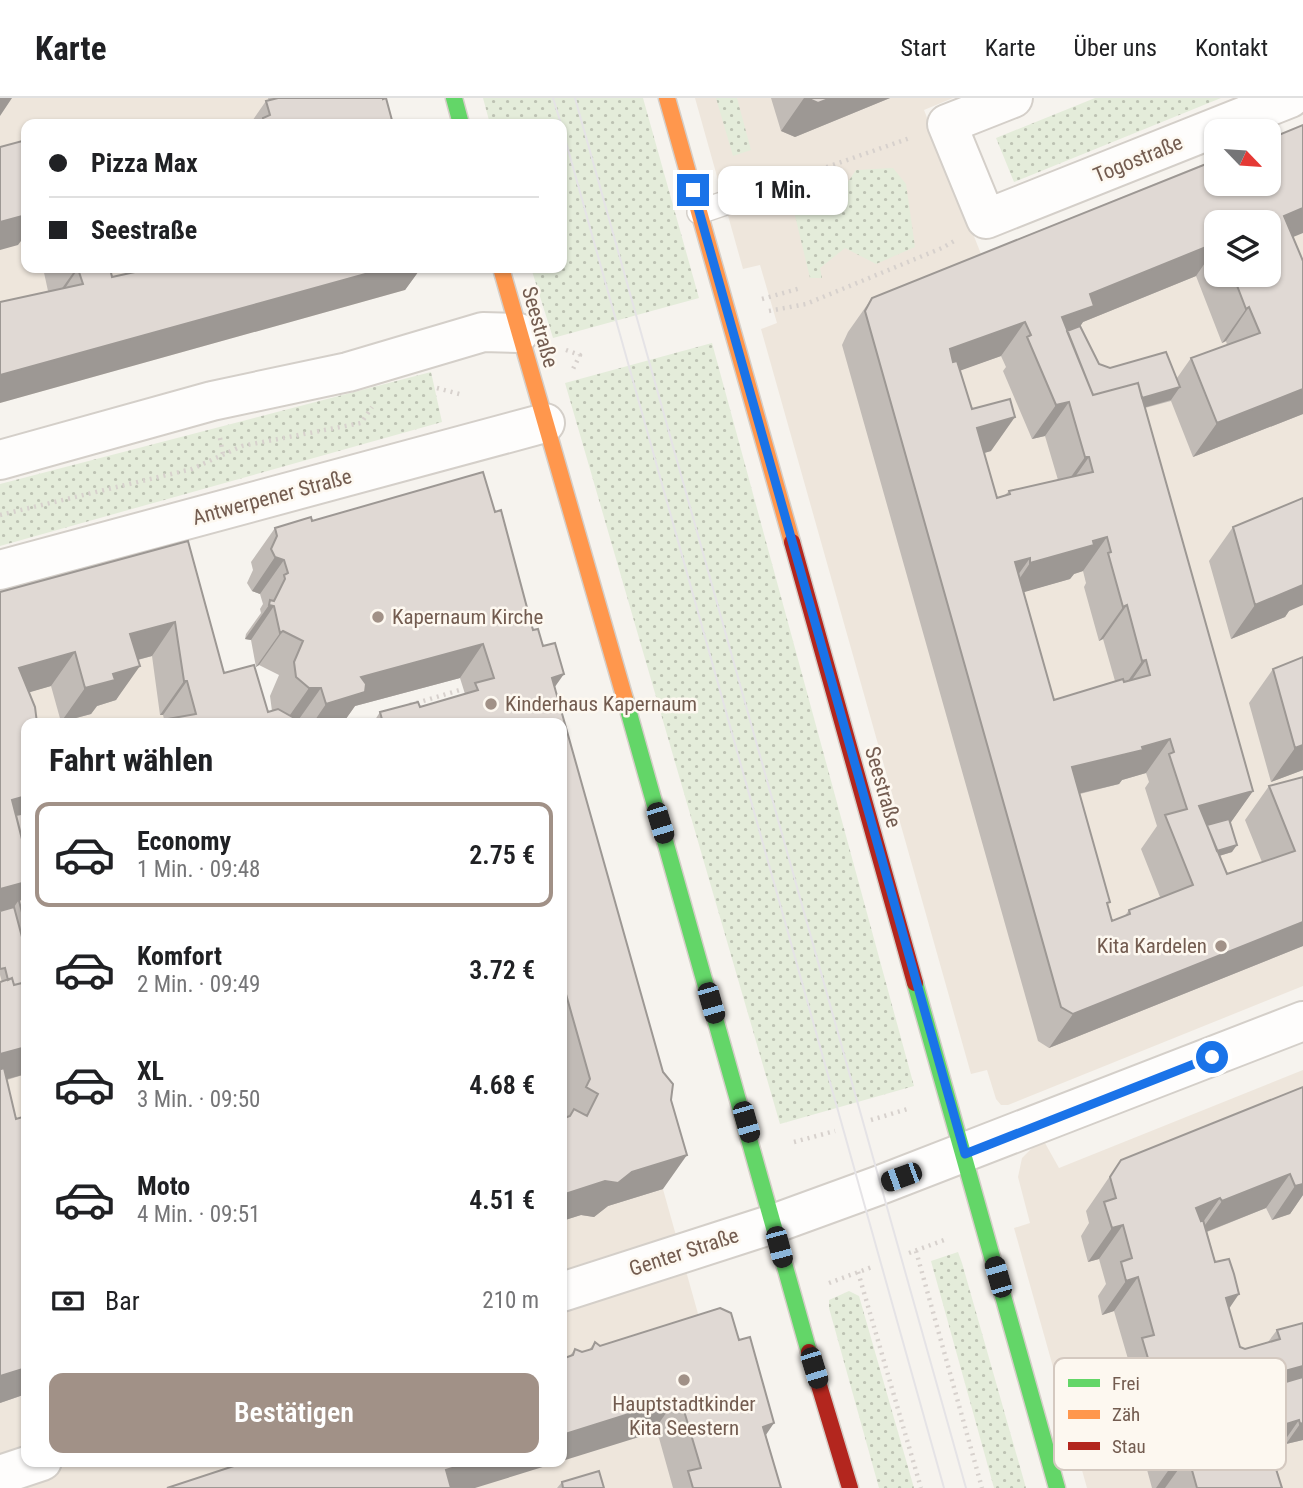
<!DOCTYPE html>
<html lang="de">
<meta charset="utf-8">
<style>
body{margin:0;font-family:"Roboto Condensed",sans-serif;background:#f2f2f2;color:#202124;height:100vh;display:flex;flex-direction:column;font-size:26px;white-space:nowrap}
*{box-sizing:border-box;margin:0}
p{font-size:23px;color:#757577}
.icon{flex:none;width:38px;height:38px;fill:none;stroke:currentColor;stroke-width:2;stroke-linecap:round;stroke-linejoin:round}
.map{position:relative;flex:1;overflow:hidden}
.drawer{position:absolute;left:21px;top:620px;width:546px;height:749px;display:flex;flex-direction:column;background:#fff;border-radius:14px;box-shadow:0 2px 5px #0004}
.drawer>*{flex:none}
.top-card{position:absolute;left:21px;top:21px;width:546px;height:154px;border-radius:14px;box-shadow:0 2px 5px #0004;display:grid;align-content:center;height:154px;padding:0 28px;background:#fff}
.needle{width:46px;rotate:115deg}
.tools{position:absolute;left:1204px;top:21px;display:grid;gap:14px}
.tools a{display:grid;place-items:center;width:77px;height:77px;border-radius:14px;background:#fff;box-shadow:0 2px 5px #0004;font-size:35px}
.end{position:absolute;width:32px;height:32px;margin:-16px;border:9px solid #1a73e8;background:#fff;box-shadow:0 0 0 4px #fff}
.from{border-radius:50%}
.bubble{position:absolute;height:49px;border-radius:14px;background:#fff;box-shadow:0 2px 5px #0004;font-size:23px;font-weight:600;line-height:49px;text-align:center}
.car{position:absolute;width:21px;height:42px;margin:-21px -10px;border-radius:9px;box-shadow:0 0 5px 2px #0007;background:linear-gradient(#222 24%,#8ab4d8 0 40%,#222 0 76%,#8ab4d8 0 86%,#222 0)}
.top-card b{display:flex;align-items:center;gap:24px;height:66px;font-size:26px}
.top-card b+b{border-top:2px solid #e0e0e0}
.top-card i{width:18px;height:18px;background:#202124}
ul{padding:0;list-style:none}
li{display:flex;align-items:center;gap:21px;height:105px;margin:0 14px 10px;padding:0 14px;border:4px solid transparent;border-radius:14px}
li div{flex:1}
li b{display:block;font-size:26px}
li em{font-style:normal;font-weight:600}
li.current{border-color:#a19187}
li>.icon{width:63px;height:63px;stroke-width:1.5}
h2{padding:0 28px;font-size:32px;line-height:84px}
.pay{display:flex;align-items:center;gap:18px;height:77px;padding:0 28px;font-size:26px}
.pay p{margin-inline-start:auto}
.button{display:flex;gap:14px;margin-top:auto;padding:14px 28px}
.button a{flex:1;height:80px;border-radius:14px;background:#a19187;color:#fff;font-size:28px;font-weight:600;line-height:80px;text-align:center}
header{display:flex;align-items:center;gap:42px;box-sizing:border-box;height:98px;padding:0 35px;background:#fff;border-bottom:2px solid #e0e0e0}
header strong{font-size:33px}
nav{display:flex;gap:38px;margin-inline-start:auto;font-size:24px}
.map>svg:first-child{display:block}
</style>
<header>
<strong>Karte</strong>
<nav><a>Start</a><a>Karte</a><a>Über uns</a><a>Kontakt</a></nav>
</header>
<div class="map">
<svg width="1303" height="1390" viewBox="0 0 1303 1390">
<defs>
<pattern id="green-dots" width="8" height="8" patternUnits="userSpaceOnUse" patternTransform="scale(1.75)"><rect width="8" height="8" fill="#e4ecda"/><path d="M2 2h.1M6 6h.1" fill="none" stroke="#bdc2b3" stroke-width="1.8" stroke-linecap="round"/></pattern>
</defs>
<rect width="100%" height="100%" fill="#f6f3ee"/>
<path fill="#eee6dc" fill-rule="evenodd" d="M0 0H353L360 26H26V170H399L405 192 0 305Z
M695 0H953L924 12 981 156 1216 61V86H1269V40L1303 26V888L1008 1007H1001L996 1001 987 972 971 976 761 231 777 225 760 167 743 171ZM1216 124H1269V177H1216Z
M165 477 205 625H26V1363H562V732L747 1390H0V522Z
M1303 972V1390H1087L1014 1130 1030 1125 1018 1079 1022 1060 1033 1049 1045 1045 1059 1070Z"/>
<path fill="url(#green-dots)" d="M483 0H643L699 200 553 240 531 170H562V26H490Z
M716 0H737L751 52 733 58Z
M1095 0H1221L1014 84 996 40Z
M893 70 906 86 915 149 876 166 845 150 820 170 822 180H810L791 101 807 90 818 102 835 103 856 72Z
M712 245 914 988 780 1026 565 285Z
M431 274 442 324 0 448V386Z
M958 1154 962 1165 1026 1390H994L931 1163Z
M849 1193 859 1198 914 1390H879L829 1210V1202Z"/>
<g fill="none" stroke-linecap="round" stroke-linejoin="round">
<defs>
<path id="lane" d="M699 114 737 101"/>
<path id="street" d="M1013 0 947 26 986 121 1290 0
M0 362 212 303 348 274 483 234 519 235
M0 472 545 325
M562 1194 773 1126 880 1087 1303 923
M0 1377 42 1363"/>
<path id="fast" d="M454 0 461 26
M625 601 809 1254
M915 885 1057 1390"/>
<path id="slow" d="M667 0 792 444
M501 170 625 601"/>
<path id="jam" d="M792 444 915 885
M809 1254 850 1390"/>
</defs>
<use href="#lane" stroke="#d4cfc9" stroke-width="26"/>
<use href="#street" stroke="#d4cfc9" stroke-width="42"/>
<use href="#fast" stroke="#d5cec8" stroke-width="19"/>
<use href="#slow" stroke="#d5cec8" stroke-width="19"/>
<use href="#jam" stroke="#d5cec8" stroke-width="19"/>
<path stroke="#d7d1cd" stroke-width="4.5" stroke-dasharray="2 5" stroke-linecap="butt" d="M767 90 910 40
M762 201 801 190
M769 213 806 206 942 150 956 142
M566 252 580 257 572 273
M437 290 463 297
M220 340 223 356
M0 417 192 371 242 348 361 325 372 309
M410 607 463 591
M871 1022 911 1010
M794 1044 835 1033
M916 1153 982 1390
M909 1155 947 1141
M858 1174 921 1390
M829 1185 872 1169"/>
<use href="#lane" stroke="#fefdfc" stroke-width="23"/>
<use href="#street" stroke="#fefdfc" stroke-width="38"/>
<use href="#fast" stroke="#63d668" stroke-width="16"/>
<use href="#slow" stroke="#ff974d" stroke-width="16"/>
<use href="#jam" stroke="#b3261e" stroke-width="16"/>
<path stroke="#e5e3e6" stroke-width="2" d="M553 0 561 26
M575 0 966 1390
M562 30 944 1390"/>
</g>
<path fill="#c1bbb6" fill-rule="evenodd" d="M268 0H383L393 26H250L266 3H269Z
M771 0H890L795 39 781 33Z
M1216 62 1293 139 1303 316 1193 359 1171 303 1145 310 1253 693 1230 725 1232 754 1219 758 1227 776 1262 764 1245 722 1269 688 1303 679V848L1049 950 1038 943 842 247 848 234 872 200ZM1216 124 1269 177H1216ZM1196 178 1222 245 1226 243 1227 247 1191 260 1177 280 1110 270 1099 266 1080 228 1083 224ZM1001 258 1006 269 1003 273 1032 341 1045 338 1058 382 1009 393 1005 397 997 400 984 355 991 353 972 311 960 272ZM1083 473 1086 485 1084 489 1099 543 1103 541 1115 583 1054 602 1023 494 1070 481 1074 476ZM1146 675 1149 684 1145 690 1157 728 1141 751 1160 799 1129 812 1124 819 1112 823 1080 696 1119 686 1122 682Z
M43 170H110L112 179 153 170H421L405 192 48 193Z
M495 414 533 532 555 589 663 1091 608 1108 594 1119 581 1117 562 1123V1021L564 1020 566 1015 562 1001V625H373L380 614 420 609 465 596 460 580 355 608 343 625H145L164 621 163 617H160L152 558 138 562 116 602 97 608 91 616 61 624 51 588 29 594 26 625V976L7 982 16 1021 26 1018V1296L0 1305V884H2L0 877V494L188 443 224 575 268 614 272 613 270 598 279 577 259 567 256 569 251 542 245 541 246 536 261 515 260 511 263 506 260 496 252 493 247 485 253 472 251 464 275 430 312 423Z
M1233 429 1289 513 1285 519 1231 541 1209 463Z
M1303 559V672L1271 684 1249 605 1273 571Z
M1303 989V1097L1290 1116 1272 1122 1266 1110 1207 1134 1240 1249 1245 1251 1268 1244 1277 1232 1303 1225V1342L1286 1346 1285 1342 1270 1346 1282 1390H1152L1146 1368 1154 1357 1140 1305 1128 1308 1119 1274 1128 1261 1114 1213 1102 1217 1098 1198 1106 1186 1099 1161 1088 1164 1081 1138 1089 1125 1086 1113 1121 1062Z
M595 1244 600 1248 766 1337 781 1390H673L659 1340 569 1259 575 1251 582 1254 589 1252Z
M562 1384 604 1390H557Z"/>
<path fill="#9d9894" d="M0 0H12L0 18Z
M804 0H890L795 39 781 33Z
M1303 110V135L1269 149 1284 118Z
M26 117V141L21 143 18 147 0 152V124Z
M1216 145V149L1196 178 1083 224 1071 242 1062 219 1090 196Z
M387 170H421L405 192 0 305V277Z
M78 171 55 205 51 206 75 172Z
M1249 209 1226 243 1222 245 1246 211Z
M1025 224 1001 258 926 285 950 251Z
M1180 289 1171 302 1090 325 1100 312Z
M1303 291V316L1193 359 1217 325Z
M1069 304 1045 338 1032 341 1056 307Z
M1015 319 991 353 953 364 977 330Z
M1085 359H1089L1065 393H1061Z
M1107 439 1083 473 1074 476 1070 481 1007 499 1030 465Z
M275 459 284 462 260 496 252 493Z
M1030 460 1006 494 1015 464Z
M1303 487V507L1289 513 1285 519 1231 541 1255 507Z
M269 507 274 508 251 542 245 541Z
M1127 507 1103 541 1099 543 1123 509Z
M175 524 152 558 106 570 130 536Z
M283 533 259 567 256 569 280 535Z
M483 546 460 580 355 608 343 625H313L326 606 361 579Z
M75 554 51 588 0 603 19 570Z
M1146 562 1122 596 1118 597 1142 563Z
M140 568 116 602 97 608 91 616 61 624 85 590 113 576Z
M564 576 540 610 552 580Z
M184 583H187L163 617H160Z
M309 590H321L297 624H285Z
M1170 641 1146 675 1122 682 1119 686 1048 703 1072 669Z
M1303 647V672L1271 684 1295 650Z
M1253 693 1229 727 1208 733 1199 708Z
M26 698V726L0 733 12 702Z
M1237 747 1232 754 1209 761 1214 754Z
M26 784V792L9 816 0 819V791Z
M1303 824V848L1049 950 1073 916Z
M26 949V976L0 983V956Z
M687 1057 663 1091 608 1108 594 1119 581 1117 562 1123V1097Z
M1303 1075V1097L1290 1116 1272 1122 1295 1088Z
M1290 1076 1266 1110 1198 1137 1222 1103Z
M1220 1100 1196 1134V1110Z
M1123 1127 1099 1161 1088 1164 1112 1130Z
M1138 1179 1114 1213 1102 1217 1126 1183Z
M1239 1196 1216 1230 1226 1200Z
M1303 1268V1295L1256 1292 1266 1278Z
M26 1270V1296L0 1305V1278Z
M1164 1271 1140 1305 1128 1308 1152 1274Z
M676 1301 652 1335 562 1363V1337Z
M1276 1314 1252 1348 1262 1318Z
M1299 1322 1285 1342 1253 1351 1267 1332Z
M774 1325 751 1359 763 1329Z
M1303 1325V1342L1286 1346 1300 1326Z
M1188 1358 1165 1390H1156L1177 1360Z
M475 1363H562L475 1390H434L446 1372Z"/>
<path fill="#e0d9d4" stroke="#9d9894" stroke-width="2" fill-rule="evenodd" d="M278 0H383V1L386 0 393 26H264L263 20 270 17 266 3Z
M807 0H831L818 5Z
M1303 27V110L1284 118 1303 163V291L1217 325 1191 260 1260 235 1249 209 1246 211 1233 177H1269V124H1216V145L1090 196 1094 208 1062 219 1093 297 1138 285 1253 693 1199 708 1227 776 1295 753 1269 688 1303 679V824L1073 916 1061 909 865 213 872 200 1216 62V86H1269V41ZM1025 224 1031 237 1027 239 1056 307 1069 304 1085 359H1089L1093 374 1009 393 1010 396 997 400 977 330 1015 319 1010 301 972 311 957 263 953 264 950 251ZM1107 439 1111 454 1108 455 1123 509 1127 507 1142 563 1146 562 1150 577 1124 584 1123 581 1054 602 1015 464 1030 460V465L1094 447 1093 443ZM1170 641 1174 654 1169 656 1187 711 1165 717 1193 787 1129 812 1130 816 1112 823 1107 805 1110 804 1072 669 1143 652 1142 649Z
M26 42V117L0 124V49Z
M75 170H110L112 179 153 170H387L0 277V204L83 186 78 171 75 172Z
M1080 228 1099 266 1110 270 1166 254 1180 289 1142 300 1138 285 1093 297 1067 233Z
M483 374 495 414 501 412 533 532 538 531 543 548 555 545 564 576 552 580 663 974 673 986 671 1002 687 1057 632 1074 618 1085 605 1083 562 1097V1021L570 1018 574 1011 587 1018 598 996 586 989 590 981 562 882V625H383L380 614 418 604 420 609 478 592 475 585 494 580 483 546 361 579 366 586 365 594 326 606 321 590H309L296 579 294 564 303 543 283 533 280 535 274 508 269 507 270 502 274 503 285 481 284 477 288 475 284 462 275 459 271 451 277 438 275 430 311 419 312 423Z
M1303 400V487L1255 507 1233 429Z
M188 443 224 575 254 567 268 614 278 611 303 625H145L196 616 187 583H184L175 524 130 536 140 568 113 576 115 582 85 590 75 554 19 570 35 609 37 625H26V698L12 702 26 757V784L0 791V494Z
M1303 559V647L1295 650 1273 571Z
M26 715V757L16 717Z
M1229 721 1237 747 1217 753 1207 727Z
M26 792V830L19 803Z
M14 809 26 854V884L14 887 12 880 8 882 5 870 0 871V813Z
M12 880 14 887 26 884V949L0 956V884Z
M0 968 1 971 4 970 16 1021 26 1018V1270L0 1278Z
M1303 989V1086L1295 1088 1290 1076 1222 1103 1220 1100 1196 1110 1201 1123 1203 1122 1215 1164 1229 1161 1234 1176 1239 1196 1226 1200 1240 1249 1245 1251 1280 1241 1277 1232 1303 1225V1268L1266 1278 1276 1314 1262 1318 1272 1351 1281 1358 1276 1371 1282 1390H1197L1188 1358 1177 1360 1170 1334 1180 1331 1164 1271 1152 1274 1142 1240 1154 1237 1138 1179 1126 1183 1121 1164 1132 1160 1123 1127 1112 1130 1104 1104 1116 1100 1110 1079 1121 1062Z
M720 1210 731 1215 739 1242 750 1239 774 1325 763 1329 781 1390H693L688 1373 701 1370 682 1306 676 1301 562 1337V1261L573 1257 575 1251 582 1254 592 1251 595 1244 600 1248Z
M1303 1279V1325L1300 1326 1299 1322 1267 1332 1266 1328 1276 1314 1269 1289Z
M249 1363H475L446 1372 451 1390H167Z
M599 1373 604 1390H563L562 1384Z"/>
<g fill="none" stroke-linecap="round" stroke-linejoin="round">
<path stroke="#1a73e8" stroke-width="9" d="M693 92 965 1056 1212 959"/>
</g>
<g fill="#a19187" stroke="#fdf8f0" stroke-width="2.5">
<circle cx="378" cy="519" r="7"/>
<circle cx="491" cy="606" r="7"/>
<circle cx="1221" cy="848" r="7"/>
<circle cx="684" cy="1282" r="7"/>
</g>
<g text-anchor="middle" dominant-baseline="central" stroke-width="5" stroke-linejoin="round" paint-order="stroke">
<g font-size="21" fill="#735c50" stroke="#fdf8f0">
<text transform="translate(1138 61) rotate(-22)">Togostraße</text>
<text transform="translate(540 229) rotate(74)">Seestraße</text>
<text transform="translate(272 399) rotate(-15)">Antwerpener Straße</text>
<text transform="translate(883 689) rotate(74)">Seestraße</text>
<text transform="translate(684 1154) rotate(-18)">Genter Straße</text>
</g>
<g font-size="21" fill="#735c50" stroke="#fdf8f0" text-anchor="start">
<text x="392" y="519">Kapernaum Kirche</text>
<text x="505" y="606">Kinderhaus Kapernaum</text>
<text x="1207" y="848" text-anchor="end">Kita Kardelen</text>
<text x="684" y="1306" text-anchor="middle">Hauptstadtkinder<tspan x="684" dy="24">Kita Seestern</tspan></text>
</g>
</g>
<rect x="1054" y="1260" width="232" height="112" rx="10" fill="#fdf8f0" stroke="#d4c9c0" stroke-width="2"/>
<rect x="1068" y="1281" width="32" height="8" fill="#63d668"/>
<rect x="1068" y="1312" width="32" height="9" fill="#ff974d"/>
<rect x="1068" y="1344" width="32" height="8" fill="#b3261e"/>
<g font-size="19" fill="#735c50">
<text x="1112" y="1292">Frei</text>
<text x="1112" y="1323">Zäh</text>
<text x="1112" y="1355">Stau</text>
</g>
</svg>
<div class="tools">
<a><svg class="needle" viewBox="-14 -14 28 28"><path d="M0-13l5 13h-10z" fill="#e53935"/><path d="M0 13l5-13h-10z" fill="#757577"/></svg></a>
<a><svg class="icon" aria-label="layers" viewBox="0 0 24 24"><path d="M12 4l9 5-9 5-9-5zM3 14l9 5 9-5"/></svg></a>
</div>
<i class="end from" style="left:1212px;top:959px"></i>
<i class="end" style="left:693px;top:92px"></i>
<div class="bubble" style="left:718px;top:68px;width:130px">1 Min.</div>
<i class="car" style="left:660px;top:725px;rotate:163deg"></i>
<i class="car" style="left:711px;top:905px;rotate:164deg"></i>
<i class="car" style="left:746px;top:1024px;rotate:164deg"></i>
<i class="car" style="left:901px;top:1079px;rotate:250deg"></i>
<i class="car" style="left:779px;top:1149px;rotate:165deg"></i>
<i class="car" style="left:998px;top:1179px;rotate:344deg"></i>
<i class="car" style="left:814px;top:1270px;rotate:163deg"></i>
<div class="top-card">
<b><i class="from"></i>Pizza Max</b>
<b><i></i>Seestraße</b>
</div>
<section class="drawer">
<h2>Fahrt wählen</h2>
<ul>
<li class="current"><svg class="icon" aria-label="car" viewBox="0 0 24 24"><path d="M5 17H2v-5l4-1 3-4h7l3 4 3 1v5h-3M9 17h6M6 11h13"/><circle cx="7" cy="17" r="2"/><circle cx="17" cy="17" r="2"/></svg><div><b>Economy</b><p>1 Min. · 09:48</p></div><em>2.75 €</em></li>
<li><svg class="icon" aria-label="car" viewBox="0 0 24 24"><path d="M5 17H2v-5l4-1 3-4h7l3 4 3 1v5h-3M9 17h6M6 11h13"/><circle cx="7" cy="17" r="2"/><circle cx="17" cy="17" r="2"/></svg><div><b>Komfort</b><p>2 Min. · 09:49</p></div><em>3.72 €</em></li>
<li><svg class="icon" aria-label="car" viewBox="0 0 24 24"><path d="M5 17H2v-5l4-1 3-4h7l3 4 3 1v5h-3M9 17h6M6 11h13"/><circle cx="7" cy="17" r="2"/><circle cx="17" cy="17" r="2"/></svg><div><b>XL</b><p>3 Min. · 09:50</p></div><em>4.68 €</em></li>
<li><svg class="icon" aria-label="car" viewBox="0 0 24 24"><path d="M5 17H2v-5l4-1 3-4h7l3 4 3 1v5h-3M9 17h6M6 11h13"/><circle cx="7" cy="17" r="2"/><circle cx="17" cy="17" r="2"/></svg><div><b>Moto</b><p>4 Min. · 09:51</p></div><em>4.51 €</em></li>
</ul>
<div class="pay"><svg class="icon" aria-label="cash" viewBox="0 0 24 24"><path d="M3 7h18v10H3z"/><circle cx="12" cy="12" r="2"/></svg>Bar<p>210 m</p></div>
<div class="button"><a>Bestätigen</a></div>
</section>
</div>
